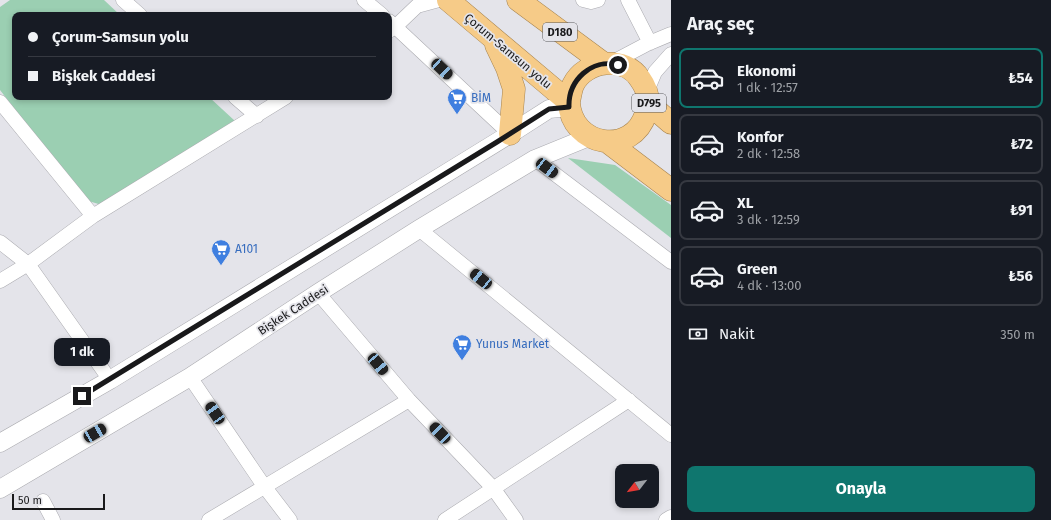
<!DOCTYPE html>
<html lang="tr">
<meta charset="utf-8">
<style>
body{margin:0;font-family:"Fira Sans",sans-serif;background:#20242c;color:#f1f3f6;height:100vh;display:flex;flex-direction:column;font-size:15px;white-space:nowrap}
*{box-sizing:border-box;margin:0}
p{font-size:13px;color:#9ea1a6}
.icon{flex:none;width:22px;height:22px;fill:none;stroke:currentColor;stroke-width:2;stroke-linecap:round;stroke-linejoin:round}
.map{position:relative;flex:1;overflow:hidden}
.panel{display:flex;flex-direction:column;background:#171b24;width:380px}
.panel>*{flex:none}
.banner{position:absolute;left:12px;top:12px;width:380px;height:88px;border-radius:8px;box-shadow:0 2px 6px #0003;display:grid;align-content:center;height:88px;padding:0 16px;background:#171b24}
.needle{width:26px;rotate:239deg}
.controls{position:absolute;left:615px;top:464px;display:grid;gap:8px}
.controls a{display:grid;place-items:center;width:44px;height:44px;border-radius:8px;background:#171b24;box-shadow:0 2px 6px #0003;font-size:20px}
.scale{position:absolute;left:12px;bottom:10px;width:93px;box-sizing:border-box;padding-left:4px;border:2px solid #19191b;border-top:0;font-size:11px;line-height:14px;white-space:nowrap;color:#19191b;-webkit-text-stroke:3px #e4e4ea;paint-order:stroke}
.end{position:absolute;width:18px;height:18px;margin:-9px;border:5px solid #19191b;background:#fff;box-shadow:0 0 0 2px #fff}
.from{border-radius:50%}
.bubble{position:absolute;height:28px;border-radius:8px;background:#171b24;box-shadow:0 2px 6px #0003;font-size:13px;font-weight:700;line-height:28px;text-align:center}
.car{position:absolute;width:12px;height:24px;margin:-12px -6px;border-radius:5px;box-shadow:0 0 3px 1px #0007;background:linear-gradient(#222 24%,#8ab4d8 0 40%,#222 0 76%,#8ab4d8 0 86%,#222 0)}
.banner b{display:flex;align-items:center;gap:14px;height:38px;font-size:15px}
.banner b+b{border-top:1px solid #363941}
.banner i{width:10px;height:10px;background:#f1f3f6}
ul{padding:0;list-style:none}
li{display:flex;align-items:center;gap:12px;height:60px;margin:0 8px 6px;padding:0 8px;border:2px solid #363941;border-radius:8px}
li div{flex:1}
li b{display:block;font-size:15px}
li em{font-style:normal;font-weight:700}
li.on{border-color:#0f766e}
li>.icon{width:36px;height:36px;stroke-width:1.5}
h2{padding:0 16px;font-size:18px;line-height:48px}
.pay{display:flex;align-items:center;gap:10px;height:44px;padding:0 16px;font-size:15px}
.pay p{margin-inline-start:auto}
.button{display:flex;gap:8px;margin-top:auto;padding:8px 16px}
.button a{flex:1;height:46px;border-radius:8px;background:#0f766e;color:#fff;font-size:16px;font-weight:700;line-height:46px;text-align:center}
main{display:flex;flex:1;min-height:0}
.map>svg:first-child{display:block}
</style>
<main>
<div class="map">
<svg width="671" height="520" viewBox="0 0 671 520">
<rect width="100%" height="100%" fill="#e4e4ea"/>
<path fill="#9bcfb2" d="M10 0H104L120 15H15V97H209L235 121 102 205 85 200 0 90V7Z
M568 158 615 165 671 205V238Z"/>
<g fill="none" stroke-linecap="round" stroke-linejoin="round">
<defs>
<path id="minor" d="M123 0 140 15
M364 0 382 15
M583 0 591 2 598 0
M628 0 650 43
M389 21 510 134
M389 31 396 26 417 6 439 0
M611 63 647 44 671 34
M647 91 655 72 671 54
M235 97 257 116
M0 102 93 216
M535 159 671 262
M419 229 671 435
M0 242 28 264 110 380
M0 281 28 264 93 216 286 97
M318 293 409 400 493 488 516 520
M190 377 264 486 290 520
M43 501 53 520
M209 520 409 400
M445 520 629 400
M666 520 671 517"/>
<path id="tertiary" d="M0 443 110 380 510 134 549 109 569 107
M0 489 190 377 318 293 419 229 535 159 589 137"/>
<path id="trunk" d="M448 0 569 102C571 147 633 157 646 113 650 100 648 90 640 79 625 55 585 60 573 85 571 90 570 97 569 102
M518 0 603 63
M496 45 507 68 514 89 510 134
M649 104 671 123
M609 143 671 190"/>
</defs>
<use href="#minor" stroke="#ababb0" stroke-width="15"/>
<use href="#tertiary" stroke="#ababb0" stroke-width="19"/>
<use href="#trunk" stroke="#a7844f" stroke-width="23"/>
<use href="#minor" stroke="#fff" stroke-width="14"/>
<use href="#tertiary" stroke="#fff" stroke-width="18"/>
<use href="#trunk" stroke="#f6cb88" stroke-width="22"/>
</g>
<g fill="none" stroke-linecap="round" stroke-linejoin="round">
<path stroke="#19191b" stroke-width="5" d="M82 396 497 142 549 109 569 107C568 80 592 58 618 65"/>
</g>
<defs>
<symbol id="supermarket-pin" viewBox="-11 -11 22 30"><path d="M0 17L-7.5 6A9.5 9.5 0 1 1 7.5 6Z" fill="#3f7fe0" stroke="#e4e4ea"/><path d="M-6-5.5h2.5l.6 2H6L4.5 2H-2.5L-4.4-4H-6ZM-1.5 3.2a1.3 1.3 0 1 0 .1 0ZM3 3.2a1.3 1.3 0 1 0 .1 0Z" fill="#fff"/></symbol>
</defs>
<g fill-rule="evenodd">
<use href="#supermarket-pin" x="446" y="87" width="22" height="30"/>
<use href="#supermarket-pin" x="210" y="238" width="22" height="30"/>
<use href="#supermarket-pin" x="451" y="333" width="22" height="30"/>
</g>
<g text-anchor="middle" dominant-baseline="central" stroke-width="3.5" stroke-linejoin="round" paint-order="stroke">
<g fill="#e4e4ea" stroke="#565659" stroke-width="1">
<rect x="543" y="23" width="34" height="18" rx="3"/>
<rect x="632" y="94" width="34" height="18" rx="3"/>
</g>
<g font-size="11" font-weight="bold" fill="#19191b">
<text x="560" y="32">D180</text>
<text x="649" y="103">D795</text>
</g>
<g font-size="12" fill="#19191b" stroke="#e4e4ea">
<text transform="translate(508 51) rotate(40)">Çorum-Samsun yolu</text>
<text transform="translate(293 310) rotate(-33)">Bişkek Caddesi</text>
</g>
<g font-size="12" fill="#366cbe" stroke="#e4e4ea" text-anchor="start">
<text x="471" y="98">BİM</text>
<text x="235" y="249">A101</text>
<text x="476" y="344">Yunus Market</text>
</g>
</g>
</svg>
<div class="controls">
<a><svg class="needle" viewBox="-14 -14 28 28"><path d="M0-13l5 13h-10z" fill="#e53935"/><path d="M0 13l5-13h-10z" fill="#9ea1a6"/></svg></a>
</div>
<div class="scale">50 m</div>
<i class="end from" style="left:618px;top:65px"></i>
<i class="end" style="left:82px;top:396px"></i>
<div class="bubble" style="left:54px;top:338px;width:56px">1 dk</div>
<i class="car" style="left:442px;top:69px;rotate:133deg"></i>
<i class="car" style="left:547px;top:168px;rotate:127deg"></i>
<i class="car" style="left:481px;top:279px;rotate:309deg"></i>
<i class="car" style="left:378px;top:364px;rotate:140deg"></i>
<i class="car" style="left:215px;top:413px;rotate:326deg"></i>
<i class="car" style="left:95px;top:433px;rotate:60deg"></i>
<i class="car" style="left:440px;top:433px;rotate:316deg"></i>
<div class="banner">
<b><i class="from"></i>Çorum-Samsun yolu</b>
<b><i></i>Bişkek Caddesi</b>
</div>
</div>
<section class="panel">
<h2>Araç seç</h2>
<ul>
<li class="on"><svg class="icon" aria-label="car" viewBox="0 0 24 24"><path d="M5 17H2v-5l4-1 3-4h7l3 4 3 1v5h-3M9 17h6M6 11h13"/><circle cx="7" cy="17" r="2"/><circle cx="17" cy="17" r="2"/></svg><div><b>Ekonomi</b><p>1 dk · 12:57</p></div><em>₺54</em></li>
<li><svg class="icon" aria-label="car" viewBox="0 0 24 24"><path d="M5 17H2v-5l4-1 3-4h7l3 4 3 1v5h-3M9 17h6M6 11h13"/><circle cx="7" cy="17" r="2"/><circle cx="17" cy="17" r="2"/></svg><div><b>Konfor</b><p>2 dk · 12:58</p></div><em>₺72</em></li>
<li><svg class="icon" aria-label="car" viewBox="0 0 24 24"><path d="M5 17H2v-5l4-1 3-4h7l3 4 3 1v5h-3M9 17h6M6 11h13"/><circle cx="7" cy="17" r="2"/><circle cx="17" cy="17" r="2"/></svg><div><b>XL</b><p>3 dk · 12:59</p></div><em>₺91</em></li>
<li><svg class="icon" aria-label="car" viewBox="0 0 24 24"><path d="M5 17H2v-5l4-1 3-4h7l3 4 3 1v5h-3M9 17h6M6 11h13"/><circle cx="7" cy="17" r="2"/><circle cx="17" cy="17" r="2"/></svg><div><b>Green</b><p>4 dk · 13:00</p></div><em>₺56</em></li>
</ul>
<div class="pay"><svg class="icon" aria-label="cash" viewBox="0 0 24 24"><path d="M3 7h18v10H3z"/><circle cx="12" cy="12" r="2"/></svg>Nakit<p>350 m</p></div>
<div class="button"><a>Onayla</a></div>
</section>
</main>
